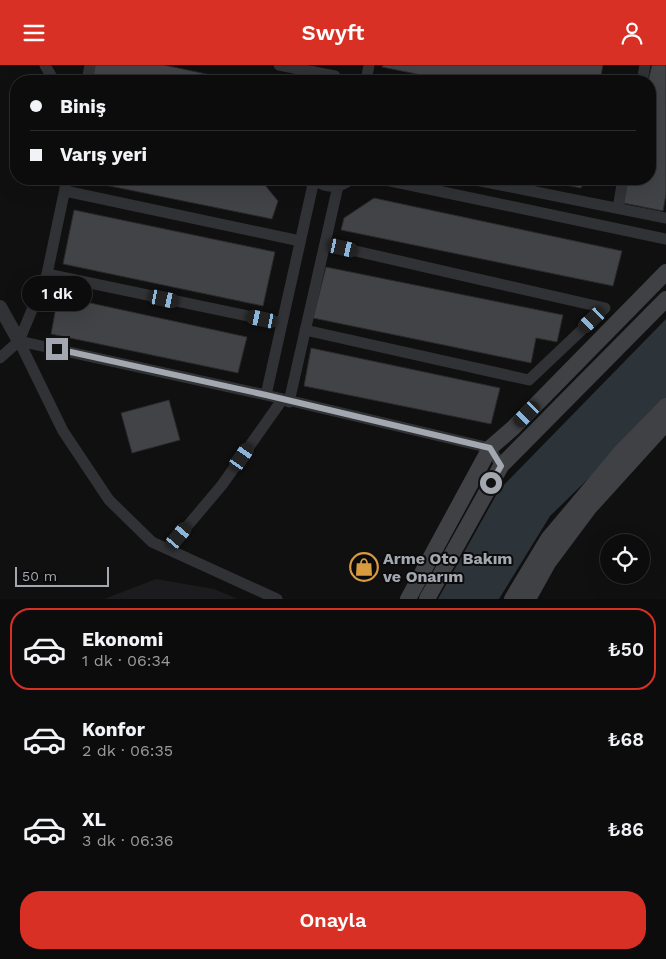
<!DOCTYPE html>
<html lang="tr">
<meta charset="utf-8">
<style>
body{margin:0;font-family:"Work Sans",sans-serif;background:#151516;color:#f1f3f6;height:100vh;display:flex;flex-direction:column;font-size:19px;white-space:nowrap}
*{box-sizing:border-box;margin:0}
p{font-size:16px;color:#9a9b9d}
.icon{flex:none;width:28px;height:28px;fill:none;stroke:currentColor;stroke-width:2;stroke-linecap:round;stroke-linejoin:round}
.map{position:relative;height:534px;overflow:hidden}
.panel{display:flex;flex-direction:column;background:#0c0c0d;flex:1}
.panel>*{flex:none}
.top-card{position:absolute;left:10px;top:10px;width:646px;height:110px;border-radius:20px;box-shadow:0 5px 20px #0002,0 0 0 1px #2c2c2e;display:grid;align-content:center;height:110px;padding:0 20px;background:#0c0c0d}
.buttons{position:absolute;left:600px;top:469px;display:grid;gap:10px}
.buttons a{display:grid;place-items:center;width:50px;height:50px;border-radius:50%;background:#0c0c0d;box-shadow:0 5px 20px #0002,0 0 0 1px #2c2c2e;font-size:25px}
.scale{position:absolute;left:15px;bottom:12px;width:94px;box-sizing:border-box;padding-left:5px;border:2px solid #a3a8b0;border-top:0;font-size:14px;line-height:18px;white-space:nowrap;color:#a3a8b0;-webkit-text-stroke:4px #0b0b0c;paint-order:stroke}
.end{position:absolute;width:22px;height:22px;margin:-11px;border:6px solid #a3a8b0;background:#111;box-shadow:0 0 0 2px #111}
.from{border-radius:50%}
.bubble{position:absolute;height:35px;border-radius:18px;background:#0c0c0d;box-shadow:0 5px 20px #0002,0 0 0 1px #2c2c2e;font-size:16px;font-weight:600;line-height:35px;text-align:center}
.car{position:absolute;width:15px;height:30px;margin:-15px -8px;border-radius:6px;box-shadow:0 0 4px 1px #0007;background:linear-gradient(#222 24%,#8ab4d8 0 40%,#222 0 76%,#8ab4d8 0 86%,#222 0)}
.top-card b{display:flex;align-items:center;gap:18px;height:48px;font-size:19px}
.top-card b+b{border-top:1px solid #2c2c2e}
.top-card i{width:12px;height:12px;background:#f1f3f6}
ul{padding:9px 0 0;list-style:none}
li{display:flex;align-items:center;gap:15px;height:82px;margin:0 10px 8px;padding:0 10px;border:2px solid transparent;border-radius:20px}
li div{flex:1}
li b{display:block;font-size:19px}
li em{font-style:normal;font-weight:600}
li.on{border-color:#d93025}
li>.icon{width:45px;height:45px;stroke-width:1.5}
.primary-button{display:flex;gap:10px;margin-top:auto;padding:10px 20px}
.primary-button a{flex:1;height:58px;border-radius:20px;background:#d93025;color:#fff;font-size:20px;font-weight:600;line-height:58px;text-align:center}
header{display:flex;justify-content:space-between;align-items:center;height:65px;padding:0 20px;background:#d93025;color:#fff;font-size:22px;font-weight:600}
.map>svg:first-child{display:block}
</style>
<header><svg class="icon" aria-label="menu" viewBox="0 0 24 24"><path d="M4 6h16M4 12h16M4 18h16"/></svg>Swyft<svg class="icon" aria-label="person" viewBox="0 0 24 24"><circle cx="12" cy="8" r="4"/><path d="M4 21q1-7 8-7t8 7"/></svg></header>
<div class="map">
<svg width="666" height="534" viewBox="0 0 666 534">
<rect width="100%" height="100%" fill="#101011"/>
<path fill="#1c1c1e" d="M156 514 214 524 238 534H104Z"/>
<path fill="#2d3439" d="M666 254V338L550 451 499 534H438L499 425Z"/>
<path fill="#424346" stroke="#2a2a2c" d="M95 0H164L239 16H92Z
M383 0H603L600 16H451L382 2Z
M652 0H666V129L663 146 623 138 628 114H650V16H648Z
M85 114H260L278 136 272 154 85 116Z
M534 114H584L581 123Z
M374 133 622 186 613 221 341 165 344 153Z
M74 145 275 187 263 241 63 199Z
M326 202 563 250 557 277 536 273 531 298 313 253Z
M58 231 247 272 238 308 51 269Z
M311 283 500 323 491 359 304 321Z
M169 335 180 375 132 388 121 348Z"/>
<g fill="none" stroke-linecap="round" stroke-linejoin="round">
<path stroke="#313235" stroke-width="11" d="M45 0 54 16
M279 0 335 11
M87 16 90 0
M366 16 369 0
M642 16 645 0
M67 114 47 209 19 276 63 366 109 435 152 477 277 534
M313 114C326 124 339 124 351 114
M381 114 666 174
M471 114 666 153
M65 126 300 176
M618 143 623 114
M47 209 282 258
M305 265 529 315 605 243 325 179
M0 293 19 276 266 330 490 383 501 401
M266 330 314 115
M289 337 338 121
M168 484 222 420 282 335"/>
<path stroke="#313235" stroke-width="14" d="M0 242 19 276"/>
<path stroke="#3f4145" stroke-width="16" d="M408 534 490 383 513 363 666 207
M427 534 501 401 666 234
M512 534 548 474 622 386 666 341
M528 534 548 498 589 443 666 358"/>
</g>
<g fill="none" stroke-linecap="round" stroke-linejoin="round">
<path stroke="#a3a8b0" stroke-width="6" d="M57 284 266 330 490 383 501 401 491 418"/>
</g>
<defs>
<symbol id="shop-ring" viewBox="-11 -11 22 22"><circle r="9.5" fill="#0b0b0c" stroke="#d99b3f" stroke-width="1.5"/><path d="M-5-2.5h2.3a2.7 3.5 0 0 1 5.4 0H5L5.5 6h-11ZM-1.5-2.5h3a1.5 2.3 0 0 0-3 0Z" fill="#d99b3f"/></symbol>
</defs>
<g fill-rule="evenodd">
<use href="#shop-ring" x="348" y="486" width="32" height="32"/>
</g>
<g text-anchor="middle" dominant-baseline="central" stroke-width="4" stroke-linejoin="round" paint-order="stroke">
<g font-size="16" font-weight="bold" fill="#a3a8b0" stroke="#0b0b0c" text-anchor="start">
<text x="383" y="493">Arme Oto Bakım<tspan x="383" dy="18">ve Onarım</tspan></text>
</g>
</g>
</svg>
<div class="buttons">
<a><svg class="icon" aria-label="locate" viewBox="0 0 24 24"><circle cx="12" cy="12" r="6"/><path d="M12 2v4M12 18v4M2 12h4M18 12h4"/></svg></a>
</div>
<div class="scale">50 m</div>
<i class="end from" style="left:491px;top:418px"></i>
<i class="end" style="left:57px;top:284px"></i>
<div class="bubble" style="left:22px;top:211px;width:70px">1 dk</div>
<i class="car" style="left:343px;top:183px;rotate:103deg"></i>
<i class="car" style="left:164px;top:234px;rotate:102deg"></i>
<i class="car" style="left:262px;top:254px;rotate:282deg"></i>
<i class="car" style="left:592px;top:255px;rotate:227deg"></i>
<i class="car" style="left:527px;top:349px;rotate:224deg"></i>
<i class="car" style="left:242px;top:392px;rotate:35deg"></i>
<i class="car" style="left:179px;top:471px;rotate:40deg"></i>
<div class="top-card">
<b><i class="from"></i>Biniş</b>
<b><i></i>Varış yeri</b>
</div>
</div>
<section class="panel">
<ul>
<li class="on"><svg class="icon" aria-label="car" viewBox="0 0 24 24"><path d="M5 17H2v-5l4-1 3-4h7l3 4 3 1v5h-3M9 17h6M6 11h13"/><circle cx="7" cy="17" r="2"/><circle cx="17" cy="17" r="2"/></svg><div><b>Ekonomi</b><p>1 dk · 06:34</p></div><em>₺50</em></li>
<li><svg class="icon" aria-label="car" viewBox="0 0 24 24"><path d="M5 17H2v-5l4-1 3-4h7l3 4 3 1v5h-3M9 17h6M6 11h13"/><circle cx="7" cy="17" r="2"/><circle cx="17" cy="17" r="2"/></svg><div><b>Konfor</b><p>2 dk · 06:35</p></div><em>₺68</em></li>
<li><svg class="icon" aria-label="car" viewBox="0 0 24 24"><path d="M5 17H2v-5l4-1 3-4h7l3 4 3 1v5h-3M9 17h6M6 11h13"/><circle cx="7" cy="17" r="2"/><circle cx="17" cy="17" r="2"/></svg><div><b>XL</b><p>3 dk · 06:36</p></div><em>₺86</em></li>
</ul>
<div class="primary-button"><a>Onayla</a></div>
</section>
